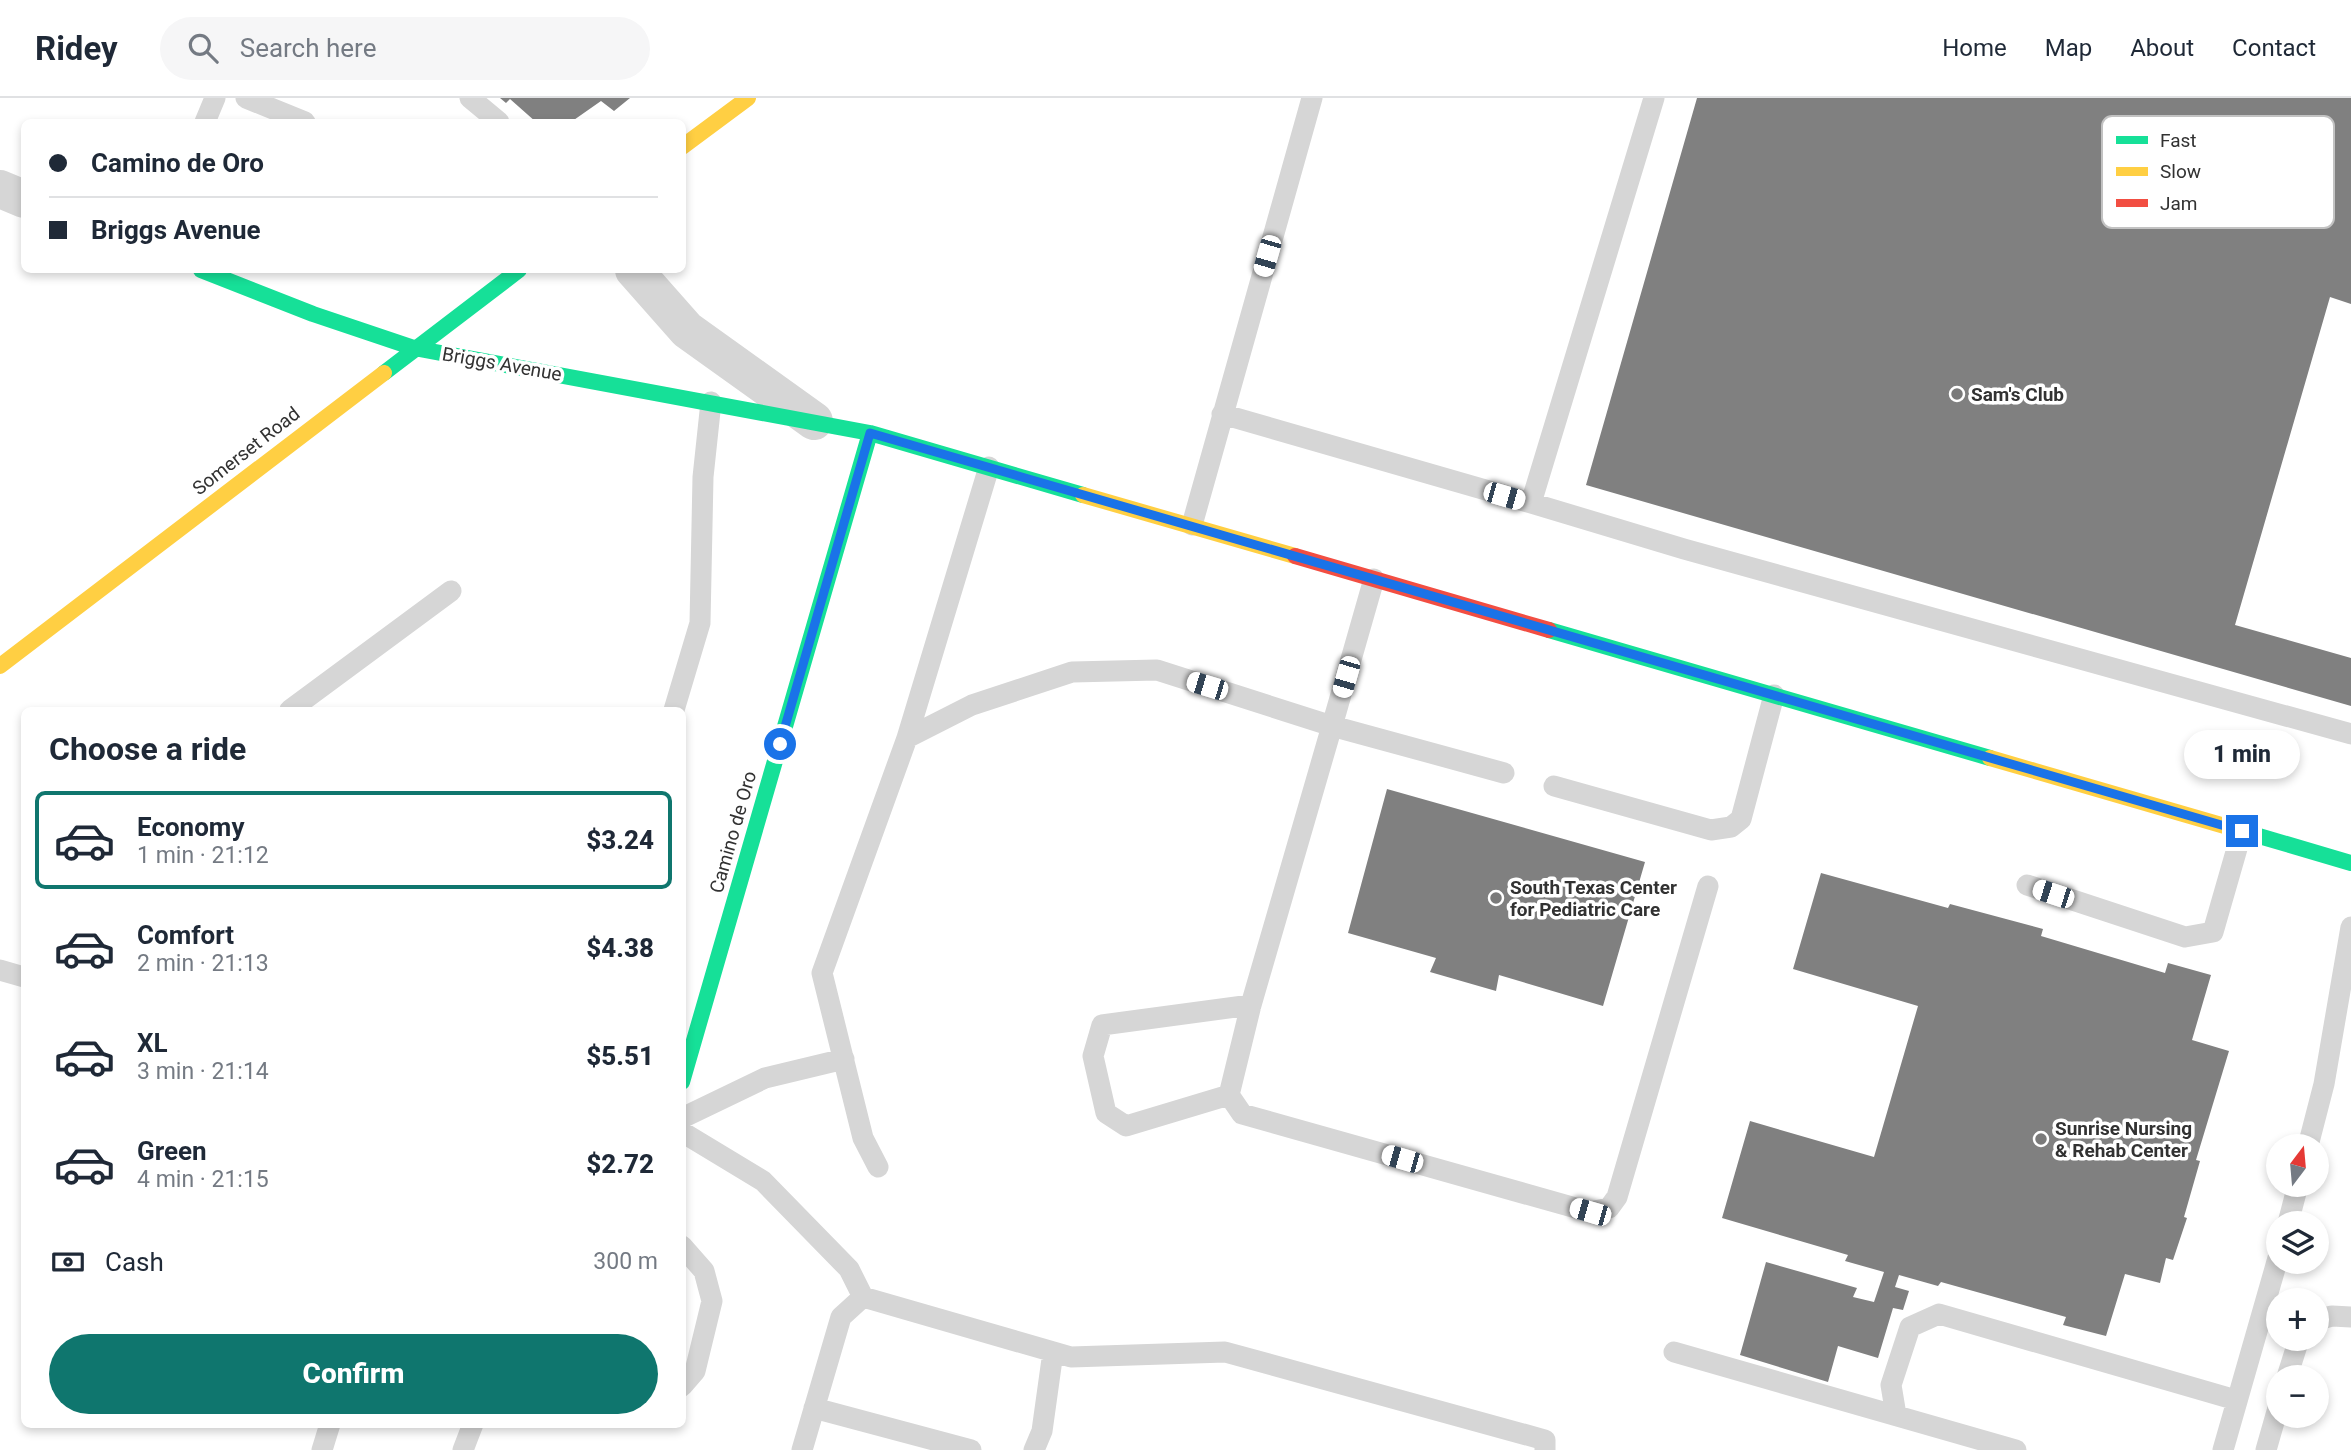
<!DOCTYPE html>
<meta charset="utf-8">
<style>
body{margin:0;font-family:Roboto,sans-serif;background:#f6f6f7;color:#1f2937;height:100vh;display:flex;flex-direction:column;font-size:26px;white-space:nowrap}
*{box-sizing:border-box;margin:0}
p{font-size:23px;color:#747a83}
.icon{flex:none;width:38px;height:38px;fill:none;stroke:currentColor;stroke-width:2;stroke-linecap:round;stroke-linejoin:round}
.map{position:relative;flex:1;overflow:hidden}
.sheet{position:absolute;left:21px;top:609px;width:665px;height:721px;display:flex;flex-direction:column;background:#fff;border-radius:10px;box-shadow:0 4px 10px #0003}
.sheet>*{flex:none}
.guide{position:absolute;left:21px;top:21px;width:665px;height:154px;border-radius:10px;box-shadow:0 4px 10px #0003;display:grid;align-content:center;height:154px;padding:0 28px;background:#fff}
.needle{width:46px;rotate:16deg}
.controls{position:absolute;left:2266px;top:1036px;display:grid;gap:14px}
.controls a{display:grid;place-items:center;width:63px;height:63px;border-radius:50%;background:#fff;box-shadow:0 4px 10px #0003;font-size:35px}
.end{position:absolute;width:32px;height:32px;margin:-16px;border:9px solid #1a73e8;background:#fff;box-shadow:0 0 0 4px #fff}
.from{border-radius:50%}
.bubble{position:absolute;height:49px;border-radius:24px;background:#fff;box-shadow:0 4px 10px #0003;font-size:23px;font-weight:800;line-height:49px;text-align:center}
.car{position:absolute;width:21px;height:42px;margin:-21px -10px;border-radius:9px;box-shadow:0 0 5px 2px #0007;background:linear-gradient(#fff 24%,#345 0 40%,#fff 0 76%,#345 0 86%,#fff 0)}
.guide b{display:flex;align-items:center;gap:24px;height:66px;font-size:26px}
.guide b+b{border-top:2px solid #e0e1e3}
.guide i{width:18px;height:18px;background:#1f2937}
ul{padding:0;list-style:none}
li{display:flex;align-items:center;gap:21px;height:98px;margin:0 14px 10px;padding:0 14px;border:4px solid transparent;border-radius:10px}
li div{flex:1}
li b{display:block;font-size:26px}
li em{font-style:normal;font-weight:800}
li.current{border-color:#0f766e}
li>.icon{width:63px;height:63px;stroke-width:1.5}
h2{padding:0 28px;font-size:32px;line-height:84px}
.pay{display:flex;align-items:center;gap:18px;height:77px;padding:0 28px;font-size:26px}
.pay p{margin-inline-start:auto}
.primary-button{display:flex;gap:14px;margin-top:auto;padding:14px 28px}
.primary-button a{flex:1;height:80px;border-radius:42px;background:#0f766e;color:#fff;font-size:28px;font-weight:800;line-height:80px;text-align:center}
header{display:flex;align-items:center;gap:42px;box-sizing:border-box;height:98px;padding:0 35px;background:#fff;border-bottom:2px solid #e0e1e3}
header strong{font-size:33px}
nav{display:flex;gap:38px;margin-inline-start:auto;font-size:24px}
.search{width:490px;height:63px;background:#f6f6f7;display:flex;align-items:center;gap:18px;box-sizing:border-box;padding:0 24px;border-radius:38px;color:#747a83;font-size:26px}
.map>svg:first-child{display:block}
</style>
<header>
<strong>Ridey</strong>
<div class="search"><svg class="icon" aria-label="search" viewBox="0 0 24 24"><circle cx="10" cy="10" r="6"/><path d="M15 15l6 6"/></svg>Search here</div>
<nav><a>Home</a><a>Map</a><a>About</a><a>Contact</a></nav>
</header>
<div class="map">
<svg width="2351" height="1352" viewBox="0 0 2351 1352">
<rect width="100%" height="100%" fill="#fff"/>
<path fill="#808080" d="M500 0H630L614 13 601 3 571 24H536L510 1 506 5Z
M1697 0H2351V206L2330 199 2235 527 2351 560V608L1586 387Z
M1387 691 1645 764 1603 908 1499 877 1496 893 1430 874 1436 860 1348 835Z
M1821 775 1948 810 1950 806 2043 831 2041 838 2165 875 2168 865 2211 877 2192 942 2229 953 2196 1062 2200 1063 2184 1119 2187 1120 2173 1162 2166 1160 2160 1185 2125 1176 2106 1238 2063 1227 2066 1219 1941 1184 1938 1188 1899 1177 1895 1189 1909 1193 1903 1212 1893 1210 1878 1260 1838 1248 1828 1284 1740 1257 1766 1164 1857 1190 1853 1199 1874 1204 1884 1174 1845 1163 1848 1157 1722 1120 1750 1023 1874 1059 1918 908 1793 871Z"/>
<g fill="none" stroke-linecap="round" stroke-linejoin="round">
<path stroke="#d6d6d6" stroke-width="21" d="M246 0 305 24
M470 0 499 24
M205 24 215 0
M1222 316 1531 405 1654 0
M1531 405 1684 451 2351 636
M1192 427 1312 0
M290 612 451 493
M674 612 700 525 703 379 711 304
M907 640 989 369
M1504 675 1332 628 1251 907 1229 997 1242 1016 1590 1114 1609 1110 1617 1099 1708 788
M1554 688 1711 732 1731 729 1741 721 1774 597
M2027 787 2185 839 2213 834 2242 733
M0 872 24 879
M1229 997 1126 1028 1106 1015 1093 958 1102 927 1251 907
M682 1020 765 980 844 961
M682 1034 763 1083 849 1171 863 1199 1071 1259 1225 1254 1545 1342V1352
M2308 1048 2324 986 2351 829
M878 1069 863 1040 822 875 907 640 972 607 1072 574 1157 572 1332 628 1374 481
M2288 1125 2298 1087
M682 1148 704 1173 712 1203 695 1273 682 1288
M2317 1222 2332 1218 2351 1219
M1674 1254 2016 1352
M2287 1279 2299 1241
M814 1310 971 1352
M1896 1317 1891 1287 1910 1229 1939 1216 2236 1302
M322 1352 330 1326
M463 1352 473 1326
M802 1352 841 1219 863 1199
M1034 1352 1042 1333 1053 1254
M2223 1352 2278 1160
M2266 1352 2278 1310"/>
<path stroke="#d6d6d6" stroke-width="38" d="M0 91 24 101
M634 172 687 232 814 323"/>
<path stroke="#16e098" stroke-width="16" d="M201 172 313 216 414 250 870 335 1083 397
M384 275 519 172
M1549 532 1990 660
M2235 731 2351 765
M682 984 870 335"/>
<path stroke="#ffcf43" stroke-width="16" d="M682 49 748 0
M1083 397 1295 458
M0 568 384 275
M1990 660 2235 731"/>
<path stroke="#f24e42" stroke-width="16" d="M1295 458 1549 532"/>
</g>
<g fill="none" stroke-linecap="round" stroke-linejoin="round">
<path stroke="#1a73e8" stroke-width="9" d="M780 646 870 335 2242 733"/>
</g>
<g fill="#7a7a7a" stroke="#fff" stroke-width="2.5">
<circle cx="1957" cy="296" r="7"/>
<circle cx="1496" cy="800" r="7"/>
<circle cx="2041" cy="1041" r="7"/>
</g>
<g text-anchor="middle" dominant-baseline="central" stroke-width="7" stroke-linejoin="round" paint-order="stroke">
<g font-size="19" fill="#323232" stroke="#fff">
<text transform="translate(502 266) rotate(10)">Briggs Avenue</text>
<text transform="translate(246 353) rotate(-38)">Somerset Road</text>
<text transform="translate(733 734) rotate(-74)">Camino de Oro</text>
</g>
<g font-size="19" font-weight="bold" fill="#323232" stroke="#fff" text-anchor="start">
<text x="1971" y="296">Sam's Club</text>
<text x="1510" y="789">South Texas Center<tspan x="1510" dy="22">for Pediatric Care</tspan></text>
<text x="2055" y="1030">Sunrise Nursing<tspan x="2055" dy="22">&amp; Rehab Center</tspan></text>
</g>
</g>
<rect x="2102" y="18" width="232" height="112" rx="10" fill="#fff" stroke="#c2c2c2" stroke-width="2"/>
<rect x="2116" y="38" width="32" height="8" fill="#16e098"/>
<rect x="2116" y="69" width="32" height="9" fill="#ffcf43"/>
<rect x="2116" y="101" width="32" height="8" fill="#f24e42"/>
<g font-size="19" fill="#323232">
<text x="2160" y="49">Fast</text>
<text x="2160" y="80">Slow</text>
<text x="2160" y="112">Jam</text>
</g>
</svg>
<div class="controls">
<a><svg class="needle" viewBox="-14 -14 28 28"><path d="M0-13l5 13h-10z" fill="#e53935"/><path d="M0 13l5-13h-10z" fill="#747a83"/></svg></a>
<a><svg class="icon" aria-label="layers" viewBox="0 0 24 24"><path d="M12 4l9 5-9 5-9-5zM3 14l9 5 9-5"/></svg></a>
<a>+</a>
<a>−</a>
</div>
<i class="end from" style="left:780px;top:646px"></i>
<i class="end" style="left:2242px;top:733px"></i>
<div class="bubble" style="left:2184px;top:632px;width:116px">1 min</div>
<i class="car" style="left:1267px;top:158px;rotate:196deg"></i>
<i class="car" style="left:1504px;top:398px;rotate:106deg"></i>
<i class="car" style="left:1346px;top:579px;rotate:196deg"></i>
<i class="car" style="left:1207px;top:588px;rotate:287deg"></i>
<i class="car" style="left:2053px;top:796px;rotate:288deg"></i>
<i class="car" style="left:1402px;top:1061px;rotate:286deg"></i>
<i class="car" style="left:1590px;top:1114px;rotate:286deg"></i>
<div class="guide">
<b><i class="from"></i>Camino de Oro</b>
<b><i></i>Briggs Avenue</b>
</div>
<section class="sheet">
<h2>Choose a ride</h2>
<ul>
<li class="current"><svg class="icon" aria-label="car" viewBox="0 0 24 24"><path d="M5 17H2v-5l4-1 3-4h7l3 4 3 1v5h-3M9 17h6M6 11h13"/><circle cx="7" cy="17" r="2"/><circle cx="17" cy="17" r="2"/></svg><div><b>Economy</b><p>1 min · 21:12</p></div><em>$3.24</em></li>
<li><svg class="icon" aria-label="car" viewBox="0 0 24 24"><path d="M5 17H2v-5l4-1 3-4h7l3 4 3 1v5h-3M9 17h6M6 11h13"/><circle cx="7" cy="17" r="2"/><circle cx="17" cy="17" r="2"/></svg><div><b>Comfort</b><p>2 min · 21:13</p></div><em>$4.38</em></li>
<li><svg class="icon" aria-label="car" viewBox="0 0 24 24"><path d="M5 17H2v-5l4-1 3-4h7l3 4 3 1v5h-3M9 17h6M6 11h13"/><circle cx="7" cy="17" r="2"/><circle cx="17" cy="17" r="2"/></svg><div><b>XL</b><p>3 min · 21:14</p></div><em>$5.51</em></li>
<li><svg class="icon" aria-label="car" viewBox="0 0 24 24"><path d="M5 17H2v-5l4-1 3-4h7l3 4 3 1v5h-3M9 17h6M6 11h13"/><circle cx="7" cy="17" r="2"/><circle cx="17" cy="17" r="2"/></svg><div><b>Green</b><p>4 min · 21:15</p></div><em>$2.72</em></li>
</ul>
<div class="pay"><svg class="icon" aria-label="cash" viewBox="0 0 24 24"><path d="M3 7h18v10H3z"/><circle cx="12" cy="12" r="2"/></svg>Cash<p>300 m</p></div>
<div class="primary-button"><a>Confirm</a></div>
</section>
</div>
